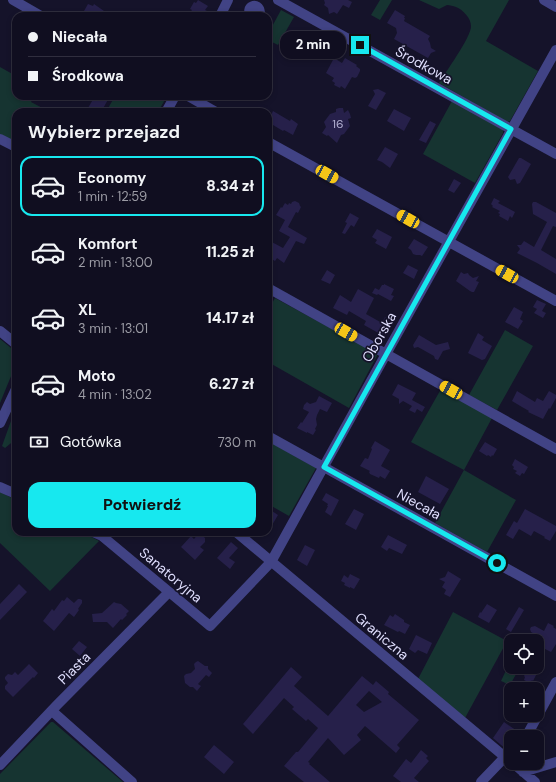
<!DOCTYPE html>
<html lang="pl">
<meta charset="utf-8">
<style>
body{margin:0;font-family:"DM Sans",sans-serif;background:#191729;color:#f1f3f6;height:100vh;display:flex;flex-direction:column;font-size:15px;white-space:nowrap}
*{box-sizing:border-box;margin:0}
p{font-size:13px;color:#9c9ca5}
.icon{flex:none;width:22px;height:22px;fill:none;stroke:currentColor;stroke-width:2;stroke-linecap:round;stroke-linejoin:round}
.map{position:relative;flex:1;overflow:hidden}
.drawer{position:absolute;left:12px;top:108px;width:260px;height:428px;display:flex;flex-direction:column;background:#100e20;border-radius:12px;box-shadow:0 2px 6px #0003,0 0 0 1px #302e3e}
.drawer>*{flex:none}
.hud{position:absolute;left:12px;top:12px;width:260px;height:88px;border-radius:12px;box-shadow:0 2px 6px #0003,0 0 0 1px #302e3e;display:grid;align-content:center;height:88px;padding:0 16px;background:#100e20}
.buttons{position:absolute;left:504px;top:634px;display:grid;gap:8px}
.buttons a{display:grid;place-items:center;width:40px;height:40px;border-radius:8px;background:#100e20;box-shadow:0 2px 6px #0003,0 0 0 1px #302e3e;font-size:20px}
.end{position:absolute;width:18px;height:18px;margin:-9px;border:5px solid #17e8ef;background:#111;box-shadow:0 0 0 2px #111}
.from{border-radius:50%}
.bubble{position:absolute;height:28px;border-radius:12px;background:#100e20;box-shadow:0 2px 6px #0003,0 0 0 1px #302e3e;font-size:13px;font-weight:800;line-height:28px;text-align:center}
.car{position:absolute;width:12px;height:24px;margin:-12px -6px;border-radius:5px;box-shadow:0 0 3px 1px #0007;background:linear-gradient(#f5c518 24%,#345 0 40%,#f5c518 0 76%,#345 0 86%,#f5c518 0)}
.hud b{display:flex;align-items:center;gap:14px;height:38px;font-size:15px}
.hud b+b{border-top:1px solid #302e3e}
.hud i{width:10px;height:10px;background:#f1f3f6}
ul{padding:0;list-style:none}
li{display:flex;align-items:center;gap:12px;height:60px;margin:0 8px 6px;padding:0 8px;border:2px solid transparent;border-radius:12px}
li div{flex:1}
li b{display:block;font-size:15px}
li em{font-style:normal;font-weight:800}
li.current{border-color:#17e8ef}
li>.icon{width:36px;height:36px;stroke-width:1.5}
h2{padding:0 16px;font-size:18px;line-height:48px}
.pay{display:flex;align-items:center;gap:10px;height:44px;padding:0 16px;font-size:15px}
.pay p{margin-inline-start:auto}
.button{display:flex;gap:8px;margin-top:auto;padding:8px 16px}
.button a{flex:1;height:46px;border-radius:12px;background:#17e8ef;color:#111;font-size:16px;font-weight:800;line-height:46px;text-align:center}
.map>svg:first-child{display:block}
</style>
<div class="map">
<svg width="556" height="782" viewBox="0 0 556 782">
<rect width="100%" height="100%" fill="#15132a"/>
<path fill="#163431" d="M380 0H392L380 20 371 15Z
M419 0H509L486 41 538 71 510 121 507 122 439 83C445 73 472 36 471 26 471 18 463 10 456 7 453 6 450 5 447 5L439 9Z
M281 10 294 17 278 45 268 40V34Z
M0 67 16 76V96H34L31 102 50 112H16V144L0 135Z
M115 96H167L158 112H106Z
M452 101 503 130V133L475 183 423 154Z
M275 298 378 354 349 408 268 362V311Z
M505 330 533 346 497 410 469 395Z
M0 339 16 352V364L0 403Z
M441 389 492 418 464 470 516 500 487 552 435 523 464 470 411 442Z
M16 411V439L5 448 2 446 11 421Z
M268 441 316 468 289 516 268 504Z
M0 492 16 500V532H82L99 541 50 591 0 543Z
M453 612 507 641 465 718 418 679Z
M511 660V667H520L510 685 501 681Z
M51 722H53L123 782H0V774Z"/>
<path fill="#26204a" fill-rule="evenodd" d="M198 0 208 6 205 10 207 11 204 16H193L189 14 192 10 190 9 194 2 196 3Z
M324 0H348L352 2 349 8 343 5 337 14 334 12 329 14 328 8 324 5 325 3Z
M88 4 93 6 94 4 104 11 101 16H88L89 14 84 11Z
M395 10 405 16 404 18H405L404 21 430 36 428 39 430 43 431 48 436 51 431 53 428 58 394 39 397 33 396 28 387 23Z
M303 41 316 48 310 58 297 51Z
M334 58 342 63 345 58 357 65 356 66 360 69V71L357 77 355 78 352 77 345 89 341 86 340 88 334 85 335 83 332 81 334 78 326 73Z
M378 89 386 93 376 110 368 106 375 94 373 90Z
M95 96H110L101 112H96L88 108Z
M339 108H343L344 113 348 110 350 114 351 118 348 119 350 126 344 134 341 135 337 143 328 135 327 136 322 133 326 127 324 122 330 114 336 112V109Z
M394 109 411 118 404 131 387 121Z
M273 111 290 121 291 119 298 124 293 135 284 130 283 131 268 122Z
M430 121 436 124 426 143 419 140Z
M385 147 398 154 390 168 382 162 377 160Z
M519 158H521L531 164 520 183 517 184 515 179 510 180 508 177Z
M454 179 461 183 454 193 448 190Z
M494 198 500 201 498 203 515 212 512 218 510 216 508 221 499 216 500 214 498 213 500 211 492 207 493 206 491 204Z
M295 201 299 203 300 206 301 207 298 213 296 212 288 227 307 238 304 244 296 241 284 263 277 258 275 261 270 258 271 256 268 254V240L283 248 290 237 279 231 285 220 276 215 281 207 282 208 285 203 288 205 289 203 291 204 292 202Z
M533 202H536L556 213V227L553 226 541 250 556 259V274L537 263 517 253 520 249 517 245H521L524 241 534 247 547 222 533 214 532 204Z
M350 213 359 218 354 227 351 225 345 234 342 233 347 223 345 222Z
M377 229 392 237 386 249 375 243 377 240 372 237Z
M414 239 428 247 422 256 420 255H416L413 254 411 250 408 248Z
M408 265 418 270 414 279 403 273Z
M327 270 335 275 330 284 321 280Z
M461 272 464 274 468 273 469 275 473 278 479 276 476 281 479 282 474 292H472L470 291 456 281Z
M384 284 394 289 391 295 394 296 391 301 378 294 377 295 372 293 375 288 379 290 382 285H384Z
M358 289 374 298 366 314 382 323 385 317 391 320 388 326 389 328 388 331 384 332 382 335 364 325 366 321 349 311 347 315 333 308 340 295 351 302Z
M537 300 546 304 542 311 546 313 543 318 534 313 537 309 533 307Z
M514 307 523 312 520 319 523 321 518 329 505 322Z
M478 333 484 337 482 340 492 346 485 359 482 360 468 353Z
M419 335 436 345 448 342 450 349 443 351 438 360 435 359 434 356 418 347 414 348 413 345Z
M398 384 416 393 412 400 425 407 422 412 417 409 415 413 409 410 412 406 403 401 399 404V399L392 395Z
M517 391 535 402 537 398 543 401 549 391 556 395V398L550 409 549 408 543 419 528 412 529 411 522 407 512 401Z
M319 396 332 403 327 412 320 409 317 415 316 419 317 425 315 429 316 430 313 435 307 432V433L297 428 301 422 302 423 309 412 303 409 304 405 307 402 310 404 316 402Z
M375 441 390 450 381 466 390 471 385 479 380 476 379 478 370 474 369 472 370 471 360 466 365 458 368 459 372 449 371 448Z
M485 442 497 449 493 456 492 455 491 457 488 455 487 456 479 451Z
M515 459 528 467 524 474 522 473 520 476 515 473 517 471 513 469 514 467 512 465Z
M426 476 449 489 440 504 418 492Z
M326 493 339 500 331 516 325 512 328 506H327L328 504 322 500Z
M354 509 364 514 356 530 345 524Z
M525 509 556 526V531L550 541 544 538 545 537 534 531 531 536 519 529 513 539 506 535 514 521 517 523Z
M272 511 278 515 268 532V517Z
M199 533 205 538V542L200 547 204 550 195 560 181 547 191 536 194 539Z
M388 535 407 545 402 554 389 548 387 551 381 547Z
M231 542 238 548 229 558 235 562 230 569 217 558Z
M305 545 315 550 307 566 297 560Z
M448 571 461 579 450 597 444 594 446 590 442 587 445 582 439 579 445 577Z
M350 574 360 579 354 589 350 587V588L344 585 345 583 341 581 344 575 348 578Z
M19 584 27 592 0 620V604Z
M67 597 74 603 78 599H80L82 600V603L78 609 79 610 74 617 69 613 54 631 43 621 52 609 54 611 62 600 64 601Z
M114 602 116 603 121 604 129 611 126 614 127 615 122 620 121 619 113 628 107 622H93L92 614 102 613Z
M487 604 497 610 489 623 478 617 480 612 481 613Z
M519 607 524 610 511 632 506 629Z
M395 614 404 620V622L410 625 405 634 399 631 398 632 384 625 390 615 393 617Z
M548 623 554 626 553 627 556 629V644L551 652 539 646 543 639 531 632 530 629 531 627 535 626 544 631Z
M416 635 432 643 427 654 418 650 415 653 409 649Z
M79 641 87 647 80 656 72 649Z
M198 661 205 666H208V669L212 673 209 677 206 675 198 684 201 686 197 691 193 687H190L185 683 184 676 186 674 191 673 195 669 194 664 196 662Z
M29 664 38 673 34 678 33 677 13 697 5 689V686L8 683 5 679V677L8 674 12 675 15 672 18 675Z
M291 667 302 677 294 686 328 716 362 676 373 685 376 681 389 692 388 694 419 720 397 745 400 748 396 753 365 726 357 735 361 740 344 755 328 738 308 762 310 763 309 764 330 782H304L284 766 296 752H298L318 728 308 719 306 721 292 709 294 707 284 698 253 734 243 724ZM369 691 382 702 364 712 356 705Z
M529 667H540L533 681 532 680 530 683 524 680 525 677 524 676Z
M504 722 520 733 518 737H511V752L508 751 493 738Z
M214 745 234 762 224 774 204 757Z
M421 750 428 756 426 758 429 761 414 778 419 782H401L393 776 406 759 411 763Z"/>
<g fill="none" stroke-linecap="round" stroke-linejoin="round">
<path stroke="#414385" stroke-width="10" d="M13 0 41 16
M278 0 556 154
M544 0 556 7
M220 16 228 0
M252 16C243 7 259 0 260 13L257 16
M188 96 216 112
M166 112 175 96
M0 139 16 147
M268 142 556 301
M268 288 556 449
M0 331 16 344
M0 423 16 389
M268 436 556 596
M0 487 16 494
M93 532 102 536 210 626 271 562 386 354 556 50
M236 532 511 762
M52 711 132 782
M526 737 556 682
M513 763 535 782
M0 765 57 705 169 592
M523 772 556 762
M481 782 505 757"/>
</g>
<g fill="none" stroke-linecap="round" stroke-linejoin="round">
<path stroke="#17e8ef" stroke-width="5" d="M360 45 511 129 324 467 497 563"/>
</g>
<g text-anchor="middle" dominant-baseline="central" stroke-width="3.5" stroke-linejoin="round" paint-order="stroke">
<g font-size="12" fill="#b1aed0">
<text x="338" y="124">16</text>
</g>
<g font-size="14" fill="#dfdefd" stroke="#15132a">
<text transform="translate(424 65) rotate(29)">Środkowa</text>
<text transform="translate(379 337) rotate(-61)">Oborska</text>
<text transform="translate(419 504) rotate(29)">Niecała</text>
<text transform="translate(171 575) rotate(40)">Sanatoryjna</text>
<text transform="translate(382 636) rotate(40)">Graniczna</text>
<text transform="translate(74 668) rotate(-45)">Piasta</text>
</g>
</g>
</svg>
<div class="buttons">
<a><svg class="icon" aria-label="locate" viewBox="0 0 24 24"><circle cx="12" cy="12" r="6"/><path d="M12 2v4M12 18v4M2 12h4M18 12h4"/></svg></a>
<a>+</a>
<a>−</a>
</div>
<i class="end from" style="left:497px;top:563px"></i>
<i class="end" style="left:360px;top:45px"></i>
<div class="bubble" style="left:280px;top:31px;width:66px">2 min</div>
<i class="car" style="left:327px;top:174px;rotate:119deg"></i>
<i class="car" style="left:408px;top:219px;rotate:299deg"></i>
<i class="car" style="left:507px;top:274px;rotate:299deg"></i>
<i class="car" style="left:346px;top:332px;rotate:120deg"></i>
<i class="car" style="left:451px;top:390px;rotate:299deg"></i>
<div class="hud">
<b><i class="from"></i>Niecała</b>
<b><i></i>Środkowa</b>
</div>
<section class="drawer">
<h2>Wybierz przejazd</h2>
<ul>
<li class="current"><svg class="icon" aria-label="car" viewBox="0 0 24 24"><path d="M5 17H2v-5l4-1 3-4h7l3 4 3 1v5h-3M9 17h6M6 11h13"/><circle cx="7" cy="17" r="2"/><circle cx="17" cy="17" r="2"/></svg><div><b>Economy</b><p>1 min · 12:59</p></div><em>8.34 zł</em></li>
<li><svg class="icon" aria-label="car" viewBox="0 0 24 24"><path d="M5 17H2v-5l4-1 3-4h7l3 4 3 1v5h-3M9 17h6M6 11h13"/><circle cx="7" cy="17" r="2"/><circle cx="17" cy="17" r="2"/></svg><div><b>Komfort</b><p>2 min · 13:00</p></div><em>11.25 zł</em></li>
<li><svg class="icon" aria-label="car" viewBox="0 0 24 24"><path d="M5 17H2v-5l4-1 3-4h7l3 4 3 1v5h-3M9 17h6M6 11h13"/><circle cx="7" cy="17" r="2"/><circle cx="17" cy="17" r="2"/></svg><div><b>XL</b><p>3 min · 13:01</p></div><em>14.17 zł</em></li>
<li><svg class="icon" aria-label="car" viewBox="0 0 24 24"><path d="M5 17H2v-5l4-1 3-4h7l3 4 3 1v5h-3M9 17h6M6 11h13"/><circle cx="7" cy="17" r="2"/><circle cx="17" cy="17" r="2"/></svg><div><b>Moto</b><p>4 min · 13:02</p></div><em>6.27 zł</em></li>
</ul>
<div class="pay"><svg class="icon" aria-label="cash" viewBox="0 0 24 24"><path d="M3 7h18v10H3z"/><circle cx="12" cy="12" r="2"/></svg>Gotówka<p>730 m</p></div>
<div class="button"><a>Potwierdź</a></div>
</section>
</div>
